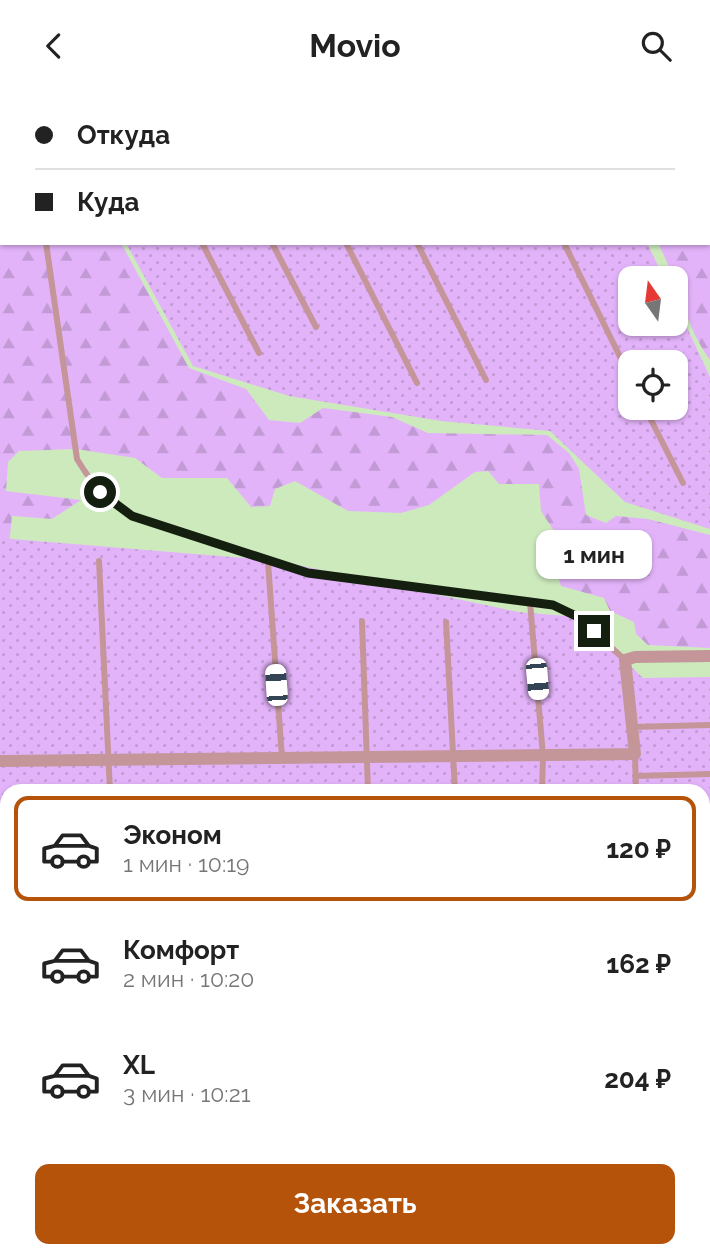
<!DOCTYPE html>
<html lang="ru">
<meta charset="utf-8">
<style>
body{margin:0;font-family:Raleway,sans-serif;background:#f6f6f6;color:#222;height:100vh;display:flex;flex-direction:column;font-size:26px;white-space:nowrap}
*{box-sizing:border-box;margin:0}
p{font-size:23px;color:#767676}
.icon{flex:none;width:38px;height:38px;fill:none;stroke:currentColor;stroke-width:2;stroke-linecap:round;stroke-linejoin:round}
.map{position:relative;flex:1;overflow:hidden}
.details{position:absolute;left:0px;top:693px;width:710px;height:474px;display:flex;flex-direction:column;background:#fff;border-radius:21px 21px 0 0;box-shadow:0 2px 5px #0004}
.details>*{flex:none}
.banner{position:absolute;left:0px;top:0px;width:710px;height:154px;box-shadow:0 2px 5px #0004;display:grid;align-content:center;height:154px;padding:0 35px;background:#fff}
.needle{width:46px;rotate:346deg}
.controls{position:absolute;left:618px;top:175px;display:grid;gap:14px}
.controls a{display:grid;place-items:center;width:70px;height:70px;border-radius:14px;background:#fff;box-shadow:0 2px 5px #0004;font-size:35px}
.end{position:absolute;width:32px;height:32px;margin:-16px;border:9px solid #151f0f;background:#fff;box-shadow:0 0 0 4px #fff}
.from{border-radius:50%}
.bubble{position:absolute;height:49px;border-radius:14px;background:#fff;box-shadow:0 2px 5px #0004;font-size:23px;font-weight:700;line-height:49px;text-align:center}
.car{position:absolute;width:21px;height:42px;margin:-21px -10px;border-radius:9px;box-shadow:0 0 5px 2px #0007;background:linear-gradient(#fff 24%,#345 0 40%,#fff 0 76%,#345 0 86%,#fff 0)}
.banner b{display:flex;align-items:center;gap:24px;height:66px;font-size:26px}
.banner b+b{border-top:2px solid #e0e0e0}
.banner i{width:18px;height:18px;background:#222}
ul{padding:12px 0 0;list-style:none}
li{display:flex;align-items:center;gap:21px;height:105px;margin:0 14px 10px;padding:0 21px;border:4px solid transparent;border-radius:14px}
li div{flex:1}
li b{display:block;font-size:26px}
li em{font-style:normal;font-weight:700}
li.on{border-color:#b45309}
li>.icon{width:63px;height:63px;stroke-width:1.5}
.primary-button{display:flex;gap:14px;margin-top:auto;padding:14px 35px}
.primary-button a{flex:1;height:80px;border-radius:14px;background:#b45309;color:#fff;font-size:28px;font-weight:700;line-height:80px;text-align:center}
header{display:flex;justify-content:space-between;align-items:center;height:91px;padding:0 35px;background:#fff;font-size:32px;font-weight:700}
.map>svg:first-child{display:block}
</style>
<header><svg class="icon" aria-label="back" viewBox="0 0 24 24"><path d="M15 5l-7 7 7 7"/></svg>Movio<svg class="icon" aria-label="search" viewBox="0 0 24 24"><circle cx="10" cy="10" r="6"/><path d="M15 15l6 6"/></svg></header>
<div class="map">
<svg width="710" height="1167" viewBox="0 0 710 1167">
<defs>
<pattern id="forest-firs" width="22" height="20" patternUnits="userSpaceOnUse" patternTransform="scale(1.75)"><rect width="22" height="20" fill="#e3b3fa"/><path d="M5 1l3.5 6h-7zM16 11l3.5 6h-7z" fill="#c29ad5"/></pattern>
<pattern id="park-dots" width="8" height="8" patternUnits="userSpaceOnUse" patternTransform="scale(1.75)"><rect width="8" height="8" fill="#e3b3fa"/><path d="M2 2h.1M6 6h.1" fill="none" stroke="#c29ad5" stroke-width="1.8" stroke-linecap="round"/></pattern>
</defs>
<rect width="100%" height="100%" fill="#cdeabd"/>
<path fill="url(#forest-firs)" d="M709 33 710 34V269C685 235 678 190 658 152H709Z
M0 129 2 152H121L189 277 246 298 269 329 300 332 323 317 392 326 428 342 547 344 569 362 579 378 586 424 606 432 616 425 648 428 710 444V557L648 554 636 543 634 531 610 520 604 507 561 495 550 461 554 440 541 420 539 393H499L488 380 475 381 429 414 401 422 348 420 295 390 275 398 270 415 251 416 227 387H162L135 367 76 358 19 360 8 371 6 400 81 409 52 428 12 425 9 454 0 453Z
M112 1160H175L194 1167H100Z
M264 1160H471L464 1167H250Z"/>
<path fill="url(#park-dots)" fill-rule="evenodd" d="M267 0H578L579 2H265Z
M126 152H647L664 187H630V233H676V213L710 286V438L625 411 550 340 441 330 289 305 193 275ZM630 271H676V317H630Z
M0 447 279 470 518 521 578 526 643 587 710 586V851L704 848V700H7V904L0 910Z
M710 1058V1167H470L477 1160H704V1061Z"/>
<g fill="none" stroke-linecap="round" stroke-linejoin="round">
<path stroke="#6ca7ef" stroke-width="3.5" d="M704 1019 710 1017
M301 1167 325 1160"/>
<path stroke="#c49699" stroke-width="6" d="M267 0 269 2
M340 0 341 2
M488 0 489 2
M230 2 232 0
M277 2 280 0
M46 152 77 368C91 392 108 411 132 425L308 482 553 514 578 526 625 569
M202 152 259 262
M272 152 316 236
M346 152 417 292
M417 152 486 289
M564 152 630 286
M645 317 683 392
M99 470 110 700
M268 471 282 667
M530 511 543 665 542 700
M362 530 368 700
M446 531 455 700
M631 636 710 634
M635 663 636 700
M635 685 710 683
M704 737H710
M704 795 710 793
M704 868 710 879
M0 930 7 929
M704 1105 710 1102
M511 1167 530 1160"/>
<path stroke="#c49699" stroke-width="12" d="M0 670 635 663 625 569 635 566 710 565"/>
</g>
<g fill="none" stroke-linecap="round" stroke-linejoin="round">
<path stroke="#151f0f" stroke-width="9" d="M100 401 132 425 308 482 553 514 578 526 594 540"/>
</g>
</svg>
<div class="controls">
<a><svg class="needle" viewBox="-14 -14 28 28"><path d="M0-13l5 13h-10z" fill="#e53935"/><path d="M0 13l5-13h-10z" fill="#767676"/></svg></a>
<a><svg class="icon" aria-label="locate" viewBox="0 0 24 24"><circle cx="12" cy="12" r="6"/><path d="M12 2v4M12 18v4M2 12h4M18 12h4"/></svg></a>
</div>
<i class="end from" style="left:100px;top:401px"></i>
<i class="end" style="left:594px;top:540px"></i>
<div class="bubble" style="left:536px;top:439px;width:116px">1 мин</div>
<i class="car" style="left:537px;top:588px;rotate:175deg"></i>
<i class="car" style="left:276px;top:594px;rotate:356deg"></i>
<div class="banner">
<b><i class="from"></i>Откуда</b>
<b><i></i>Куда</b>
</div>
<section class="details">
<ul>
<li class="on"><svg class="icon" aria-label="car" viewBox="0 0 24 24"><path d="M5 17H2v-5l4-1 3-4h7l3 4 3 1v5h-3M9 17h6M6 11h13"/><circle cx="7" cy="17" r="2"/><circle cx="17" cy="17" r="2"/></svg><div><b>Эконом</b><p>1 мин · 10:19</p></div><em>120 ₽</em></li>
<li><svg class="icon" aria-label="car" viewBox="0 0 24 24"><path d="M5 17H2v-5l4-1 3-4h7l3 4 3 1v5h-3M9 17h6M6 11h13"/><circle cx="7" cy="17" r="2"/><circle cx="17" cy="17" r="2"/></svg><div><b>Комфорт</b><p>2 мин · 10:20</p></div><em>162 ₽</em></li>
<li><svg class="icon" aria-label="car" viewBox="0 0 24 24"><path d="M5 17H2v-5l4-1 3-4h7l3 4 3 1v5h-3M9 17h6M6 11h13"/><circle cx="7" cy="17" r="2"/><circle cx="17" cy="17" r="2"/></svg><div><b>XL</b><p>3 мин · 10:21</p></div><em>204 ₽</em></li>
</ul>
<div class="primary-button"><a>Заказать</a></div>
</section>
</div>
